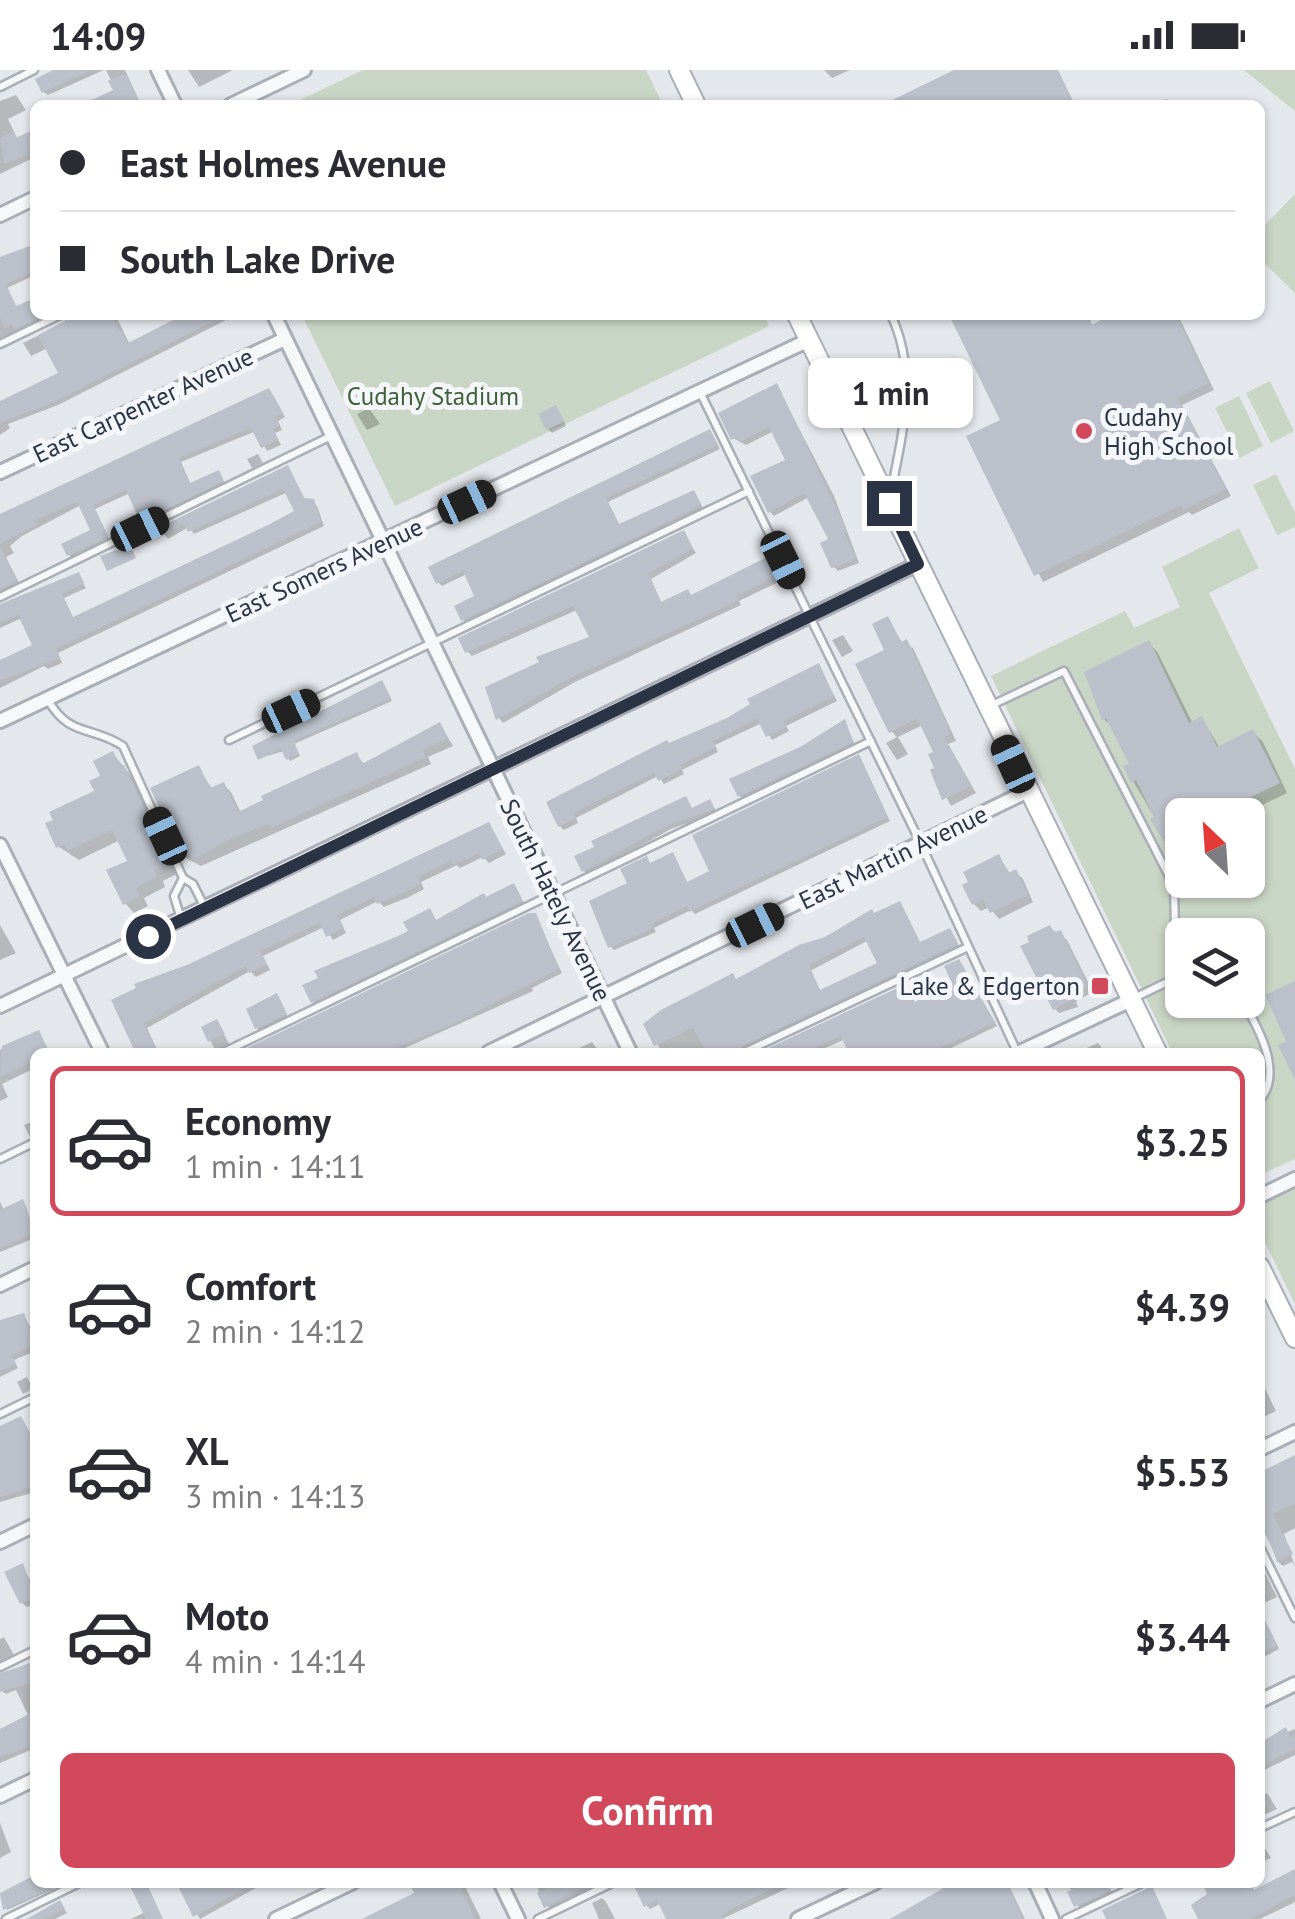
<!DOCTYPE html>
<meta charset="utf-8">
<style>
body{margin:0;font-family:"PT Sans",sans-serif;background:#f2f2f3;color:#2b2b33;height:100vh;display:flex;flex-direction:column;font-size:38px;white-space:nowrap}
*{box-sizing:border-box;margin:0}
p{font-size:32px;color:#7c7c81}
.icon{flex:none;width:55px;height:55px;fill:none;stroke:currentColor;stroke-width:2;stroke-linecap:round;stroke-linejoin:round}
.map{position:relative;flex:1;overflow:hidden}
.panel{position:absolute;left:30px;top:978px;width:1235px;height:840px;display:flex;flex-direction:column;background:#fff;border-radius:15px;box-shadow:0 2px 8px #0004}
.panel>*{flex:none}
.hud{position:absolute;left:30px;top:30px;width:1235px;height:220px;border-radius:15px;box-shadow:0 2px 8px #0004;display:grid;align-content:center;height:220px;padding:0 30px;background:#fff}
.needle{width:65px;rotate:335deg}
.buttons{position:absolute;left:1165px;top:728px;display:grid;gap:20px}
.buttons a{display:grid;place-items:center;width:100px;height:100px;border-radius:15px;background:#fff;box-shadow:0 2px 8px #0004;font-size:50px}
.end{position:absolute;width:45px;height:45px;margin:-22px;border:12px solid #2b3445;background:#fff;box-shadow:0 0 0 5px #fff}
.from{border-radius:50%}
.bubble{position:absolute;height:70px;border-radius:15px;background:#fff;box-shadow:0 2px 8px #0004;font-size:32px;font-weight:700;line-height:70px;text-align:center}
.car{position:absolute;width:30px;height:60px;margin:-30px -15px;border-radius:12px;box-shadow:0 0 8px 2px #0007;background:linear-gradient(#222 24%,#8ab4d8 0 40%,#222 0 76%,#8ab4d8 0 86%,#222 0)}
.hud b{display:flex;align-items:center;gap:35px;height:95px;font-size:38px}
.hud b+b{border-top:2px solid #e1e1e2}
.hud i{width:25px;height:25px;background:#2b2b33}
ul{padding:18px 0 0;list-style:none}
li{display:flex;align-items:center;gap:30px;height:150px;margin:0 20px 15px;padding:0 10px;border:5px solid transparent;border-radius:15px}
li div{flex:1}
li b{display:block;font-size:38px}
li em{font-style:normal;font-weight:700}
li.selected{border-color:#d1495b}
li>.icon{width:90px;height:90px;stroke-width:1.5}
.button{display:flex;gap:20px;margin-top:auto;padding:20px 30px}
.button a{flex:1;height:115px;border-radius:15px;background:#d1495b;color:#fff;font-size:40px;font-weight:700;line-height:115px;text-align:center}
.status{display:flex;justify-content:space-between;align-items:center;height:70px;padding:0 50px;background:#fff;direction:ltr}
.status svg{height:28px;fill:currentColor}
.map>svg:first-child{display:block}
</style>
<div class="status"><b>14:09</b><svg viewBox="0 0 49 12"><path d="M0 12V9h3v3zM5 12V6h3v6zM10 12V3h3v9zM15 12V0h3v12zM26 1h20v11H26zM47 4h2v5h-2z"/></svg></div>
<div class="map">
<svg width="1295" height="1849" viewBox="0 0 1295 1849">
<rect width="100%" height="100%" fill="#e4e7ec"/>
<path fill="#c9d6c5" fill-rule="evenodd" d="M363 0H646L663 35H289Z
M1244 0H1295V41Z
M1295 124V223L1260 189V160Z
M302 245H764L769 256 395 436Z
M1270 311 1294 361 1271 373 1246 323Z
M1239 326 1263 376 1240 388 1215 338Z
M1276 404 1295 442V457L1277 465 1253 415Z
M1239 458 1259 498 1209 523 1295 699V1089L1260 1105V982H1172L991 606 1125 541 1134 558 1180 537 1162 497ZM1182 745H1248V810H1182ZM1182 865H1248V930H1182Z
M1295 1119V1234L1260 1162V1135Z"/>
<path fill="#0003" fill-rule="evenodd" d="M58 0H104L48 25 44 22Z
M106 0H125L141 35H84L116 21Z
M188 0H233L199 17Z
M824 0H850L832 8Z
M16 25 26 40 8 49 18 70 35 62V87L0 104V31Z
M1167 29 1173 35H1151Z
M35 177V205L7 218 17 239 35 230V245H59L0 268V192Z
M66 245H123L117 248 130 275 186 245H236L58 335 8 354 10 358 0 365V334L62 304 48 278 31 286 23 273 66 252Z
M952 245H1088L1093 257 1117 245H1178L1214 320 1182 335 1231 426 1192 445 1189 442 1043 512 969 368 1004 351Z
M777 316 834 426 859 493 838 501 833 496 832 470 809 427 774 446 770 442 788 392 774 361 746 375 733 368Z
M273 325 285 347 278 351 282 360 275 363 281 375 267 381 256 361 181 392 191 415 218 403 226 415 158 448 154 444 144 449 130 423 95 439 110 471 73 489 69 485 93 462 81 435 22 466 10 476 14 483 6 487 20 515 0 525V447Z
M369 338 380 354 367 360 357 344Z
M559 342 566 356 552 363 548 359Z
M710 362 720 379 608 432 620 456 694 423 703 438 467 553 463 550 478 527 467 504 442 516 438 512Z
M258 384 263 393 252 398 247 389Z
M288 398 306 431 317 436 324 456 58 583 62 593 48 599 44 596 0 618V592L35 576 22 548 0 558V536L78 505 86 518 64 528 74 550 297 443 288 422 194 464 189 457 168 469 161 459Z
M683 463 696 483 651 509 662 534 692 527 768 489 781 511 739 531 741 535 575 612 503 653 499 648 592 568 577 540 472 586 467 581Z
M888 549 903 574 913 578 956 671 948 674 976 723 951 736 933 701 938 699 937 683 923 655 898 667 908 684 897 690 886 673 897 667 891 661Z
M843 565 853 581 842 587 832 570Z
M1149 573 1158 583 1193 654 1202 649 1220 678 1253 662 1263 672 1287 723 1252 740 1261 760 1248 767V745H1182V794L1133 711 1132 695 1114 659 1104 649Z
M818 596 837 631 786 656 789 661 772 670 762 653 715 675 718 682 682 700 684 704 664 714 658 706 576 748 578 753 564 760 560 756 549 733 728 651Z
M384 616 392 631 294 674 300 686 290 691 284 681 260 688Z
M845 652 855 675 744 730 740 726Z
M440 655 453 676 428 687 431 694 201 796 184 787 198 698 213 720 224 715 231 722 241 743 356 685 365 695Z
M113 684 133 708 177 804 163 811 165 817 144 828 148 836 134 843 125 833 130 792 120 770 79 790 59 777 97 723Z
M859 687 890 751 695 844 691 840 654 858 656 862 614 880 610 876 630 814 652 795 673 785 688 814 712 802Z
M710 732 717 743 671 759 588 805 584 801 597 778Z
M489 755 506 784 489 793 483 787 460 798 457 795 421 812 424 819 409 827 384 837 378 831 340 850 346 863 333 870 324 857 263 886 270 900 256 907 250 901 147 958 158 982H138L114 932Z
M999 787 1011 805 1016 802 1023 809 1033 832 999 849 989 837 981 841 974 834 966 803Z
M514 816 525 835 316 935 313 931 437 852Z
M903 838 921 875 953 864 960 878 745 982H662L646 954 875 846ZM869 870 881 894 821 922 810 901Z
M535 846 562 903 532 918 533 921 396 982H245Z
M0 855 16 883 0 890Z
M1050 858 1067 870 1093 922 1076 931 1078 937 1059 943 1052 936Z
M959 892 997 956 943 982H851L845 969 817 982H766L906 917 916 934 956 914Z
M276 926 289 949 261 962 257 958Z
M217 952 231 977 226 982H216L204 958Z
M38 963 50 982H35V998L2 1014 8 1027 0 1031V980Z
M592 972 600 982H571Z
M1098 973 1105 982H1078Z
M34 1051 35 1065 30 1067 24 1055Z
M0 1132 4 1140 22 1132 26 1136 35 1168 0 1182Z
M24 1246 35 1265V1281L14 1290 18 1298 0 1307V1257Z
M27 1307 33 1319 23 1324 17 1312Z
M1260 1308 1276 1341 1260 1349Z
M21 1349 35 1373V1422L0 1432V1357Z
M1295 1389V1458L1284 1464 1295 1497 1292 1492 1283 1496 1277 1491 1264 1457 1260 1458V1408Z
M1260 1493 1277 1527 1264 1533 1260 1528Z
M22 1496 35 1518V1533L27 1537 22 1533Z
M1260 1556 1269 1558 1279 1579 1260 1589Z
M4 1567 15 1587 0 1595V1569Z
M35 1593V1678L0 1693V1660L29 1647 16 1620 6 1624 2 1621 0 1603Z
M1295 1659V1685L1260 1702V1673Z
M1267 1723 1277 1739 1260 1747V1727Z
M0 1753 11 1782 0 1788Z
M1260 1770 1271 1788 1260 1793Z
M1295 1802V1832L1260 1849H1201Z
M35 1808V1812H51L54 1819 7 1840 0 1826Z
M132 1812H154L147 1815 162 1849H131L145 1842Z
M179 1812H267L200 1849Z
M463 1812 481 1849H372L417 1824 414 1813Z
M534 1812H603L550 1840Z
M635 1812H801L722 1849H670L662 1833 650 1839 646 1835Z
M960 1812H1007L1025 1849H889L924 1836Z
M1067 1812H1107L1113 1824 1080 1839Z
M602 1828 606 1832 615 1849H599L592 1833Z
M60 1833 67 1843 55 1849H30Z"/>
<path fill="#bbc0ca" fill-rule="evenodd" d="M53 0H91L42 23 35 9Z
M954 0H1058L1075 35H882Z
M121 5H127L141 35H81L113 20 108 11Z
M35 59V82L4 94 0 68 14 61 16 68Z
M35 174V200L6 214 16 236 35 228V249L14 260 12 254 5 258 0 248V187Z
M76 245H110L128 273 183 245H225L54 332 0 353V331L58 303 38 265Z
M949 245H1086L1091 255 1111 245H1176L1209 313 1177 328 1226 419 1183 440 1181 435 1034 506 966 366 1000 350Z
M777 313 847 461 844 463 856 488 840 496 831 498 820 473 828 469 804 423 768 443 750 406 785 390 769 357 739 372 737 367 731 370 718 343Z
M269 318 283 343 275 346 280 355 273 359 278 371 261 378 251 358 179 388 190 413 219 400 224 411 152 446 149 441 138 447 126 420 93 435 108 467 67 486 61 474 90 460 77 432 36 450 38 454 0 474V444Z
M556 335 564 352 546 360 538 344Z
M710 359 718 375 606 428 619 454 694 420 701 434 678 447 461 551 454 536 474 526 463 501 436 514 428 497 434 494Z
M288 395 304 428 314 429 321 452 56 579 60 588 0 611V590L32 575 18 545 0 553V534L79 502 84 513 62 524 73 547 268 455 294 441 283 419 188 462 184 454 162 466 158 458Z
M684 460 693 478 648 504 661 532 688 519 691 525 769 486 778 506 736 526 738 531 570 608 496 650 485 617 539 592 536 587 589 567 573 536 465 583 458 568Z
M130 475 136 488 107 501 100 486Z
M0 476 17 511 0 519Z
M888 546 901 572 907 569 951 664 944 667 971 716 942 730 930 700 934 698 928 684 933 682 917 648 889 663 855 594 884 580 872 554Z
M1149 570 1189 653 1202 646 1217 677 1253 659 1280 713 1244 730 1251 745H1182V784L1174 788 1150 749 1154 747 1136 710 1131 713 1123 696 1129 694 1106 648 1102 650 1084 602Z
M819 593 834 626 784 651 787 657 766 667 757 649 713 671 716 677 680 695 682 699 658 711 654 703 573 743 576 748 558 757 546 732 667 670 669 673 727 648 750 634 747 629Z
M382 610 391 628 294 671 299 684 286 690 281 679 258 690 252 676Z
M845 649 853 672 738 727 729 709 800 677Z
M440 652 448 668 423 680 426 687 271 758 269 754 233 768 192 790 189 784 182 788 150 718 199 695 210 718 224 712 238 742 263 730 261 726 357 682 362 694Z
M113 681 121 696 124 695 169 794 155 801 157 807 136 818 140 826 123 835 106 800 127 791 112 760 67 781 64 775 56 778 45 753 53 750 49 742 94 721 89 711 100 706 93 691Z
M859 684 888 747 689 842 687 836 652 854 654 858 608 878 589 831 627 813 620 799 647 786 650 793 673 782 687 812 709 801 692 765Z
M686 726 692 738 710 729 715 739 666 756 582 802 574 786 594 777 591 771Z
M489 752 503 779 482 790 479 783 453 795 451 791 418 807 421 814 403 823 377 834 374 827 337 845 344 858 326 867 320 853 260 881 267 895 249 903 246 896 144 953 158 982H135L111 930 136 918 134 914 187 895Z
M999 784 1008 803 1016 799 1028 825 990 843 983 830 972 835 962 815 968 812 963 802Z
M514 813 523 831 311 933 302 915 318 908 314 901 398 866 408 861 403 852 430 838 436 850 484 823 486 827Z
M900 831 920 872 950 858 958 874 742 976 738 982H707L693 958 654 976 643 954 661 940 733 903 736 909 799 875 825 867 872 839 874 843ZM864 867 877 893 820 920 809 895Z
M529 843H536L559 899 454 954 384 982H239Z
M1050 855 1054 862 1061 860 1087 915 1070 924 1072 930 1053 940 1020 876 1029 872 1027 866Z
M959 889 995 952 932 982H849L840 966 806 982H760L906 914 915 932 952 913 944 896Z
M1295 911V1010L1278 975 1286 971 1265 925Z
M277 923 287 944 255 959 246 939Z
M217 949 225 964 208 972 201 957Z
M39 960 49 982H35V991L0 1007 2 976Z
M23 1129 35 1163 0 1178V1140Z
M24 1243 35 1275 12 1285 16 1294 0 1301V1250Z
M21 1346 35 1372V1416L0 1427V1356Z
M1295 1385V1433L1273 1444 1293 1484 1278 1491 1260 1453V1402Z
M23 1493 35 1527 20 1534 4 1502Z
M1260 1540 1277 1575 1260 1583Z
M35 1591V1612L0 1622V1604Z
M35 1641V1675L0 1687V1659Z
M1286 1657 1290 1667 1295 1664V1679L1260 1696V1673Z
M1295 1799V1825L1250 1849H1198L1191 1835 1207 1824 1202 1812H1250L1254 1820Z
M35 1805V1812H52L54 1817 3 1840 0 1823Z
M128 1812H146L163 1849H146Z
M176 1812H256L193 1847Z
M409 1812H458L475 1849H362L414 1823Z
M558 1812H591L544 1838 537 1823Z
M632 1812H786L733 1838 722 1845 723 1849H666L657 1830 644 1837Z
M954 1812H1006L1023 1849H890Z
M1086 1812H1107L1111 1820 1074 1837 1067 1822Z
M1152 1816 1167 1849H1106L1102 1840Z
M60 1830 65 1839 43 1849H27Z"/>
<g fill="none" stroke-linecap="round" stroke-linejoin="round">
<defs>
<path id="service" d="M0 17 34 0
M0 274 60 245
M700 322 921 774 1017 982
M890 427C902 365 919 304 891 245
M0 527 331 366
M48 630C70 668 91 655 123 676L183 808 193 814 205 838
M992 635 1064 601 1174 816 1176 907
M229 670 749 421
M181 849 174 826 183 808
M1132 929 1182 905
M1242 930C1257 955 1284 1002 1260 1030
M224 982 871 671
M745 982 968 877
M0 1089 35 1072
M0 1344 35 1327
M1260 1477 1295 1548
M0 1597 35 1580
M1260 1758 1295 1742
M6 1849 81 1812
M538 1849 614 1812
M1066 1849 1144 1812"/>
<path id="minor" d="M158 0 175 35
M231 35 304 0
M0 145 35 128
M274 245 630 982
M0 402 285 269
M0 651 809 270
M0 775 102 982
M0 936 918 494
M489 982 1026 722
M1020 982 1131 930
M1260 1126 1295 1109
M0 1215 35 1198
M1260 1379 1295 1362
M0 1472 35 1455
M1260 1631 1295 1614
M0 1726 35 1709
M500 1812 518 1849
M1035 1812 1052 1849
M276 1849 353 1812
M798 1849 876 1812"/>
<path id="secondary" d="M679 0 696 35
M797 245 1157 982
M1260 1197 1295 1268"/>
</defs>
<use href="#service" stroke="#a9aeb7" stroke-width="11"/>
<use href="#minor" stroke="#a9aeb7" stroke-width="18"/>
<use href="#secondary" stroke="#a9aeb7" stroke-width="22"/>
<use href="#service" stroke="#f7f8fa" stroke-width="6"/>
<use href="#minor" stroke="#f7f8fa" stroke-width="12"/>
<use href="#secondary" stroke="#fff" stroke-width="18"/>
</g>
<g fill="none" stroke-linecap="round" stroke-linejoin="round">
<path stroke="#2b3445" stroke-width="12" d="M148 866 918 494 889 433"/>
</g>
<g fill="#d1495b" stroke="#f4f6f9" stroke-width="4">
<circle cx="1084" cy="361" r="10"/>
<rect x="1090" y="906" width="20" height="20" rx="5"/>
</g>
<g text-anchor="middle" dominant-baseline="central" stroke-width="10" stroke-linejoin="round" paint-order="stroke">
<g font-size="25" fill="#3f6138" stroke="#f4f6f9">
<text x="433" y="326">Cudahy Stadium</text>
</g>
<g font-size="25" fill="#2b3445" stroke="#f4f6f9">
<text transform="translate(143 335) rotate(-25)">East Carpenter Avenue</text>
<text transform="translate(324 500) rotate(-25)">East Somers Avenue</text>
<text transform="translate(893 787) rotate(-26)">East Martin Avenue</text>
<text transform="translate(556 830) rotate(64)">South Hately Avenue</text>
</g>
<g font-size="25" fill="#2b3445" stroke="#f4f6f9" text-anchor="start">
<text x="1104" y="347">Cudahy<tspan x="1104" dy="29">High School</tspan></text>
<text x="1080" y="916" text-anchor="end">Lake &amp; Edgerton</text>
</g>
</g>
</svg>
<div class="buttons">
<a><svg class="needle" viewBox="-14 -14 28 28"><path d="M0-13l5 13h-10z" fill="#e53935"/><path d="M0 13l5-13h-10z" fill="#7c7c81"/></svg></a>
<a><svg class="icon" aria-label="layers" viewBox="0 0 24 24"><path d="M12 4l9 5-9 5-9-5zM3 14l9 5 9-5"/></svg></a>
</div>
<i class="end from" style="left:148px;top:866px"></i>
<i class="end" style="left:889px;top:433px"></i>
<div class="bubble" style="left:808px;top:288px;width:165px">1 min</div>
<i class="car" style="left:467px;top:432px;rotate:65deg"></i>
<i class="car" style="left:140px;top:459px;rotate:64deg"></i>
<i class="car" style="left:783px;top:490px;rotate:154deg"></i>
<i class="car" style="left:291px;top:641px;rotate:65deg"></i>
<i class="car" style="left:1013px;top:694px;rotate:335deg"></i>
<i class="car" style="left:165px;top:766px;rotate:335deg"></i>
<i class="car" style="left:755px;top:855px;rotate:64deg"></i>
<div class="hud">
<b><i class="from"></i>East Holmes Avenue</b>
<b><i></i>South Lake Drive</b>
</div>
<section class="panel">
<ul>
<li class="selected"><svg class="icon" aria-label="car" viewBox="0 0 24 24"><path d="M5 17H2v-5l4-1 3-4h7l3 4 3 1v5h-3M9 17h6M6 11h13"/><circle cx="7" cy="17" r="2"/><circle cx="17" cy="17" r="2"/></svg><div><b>Economy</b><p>1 min · 14:11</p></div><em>$3.25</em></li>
<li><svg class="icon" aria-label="car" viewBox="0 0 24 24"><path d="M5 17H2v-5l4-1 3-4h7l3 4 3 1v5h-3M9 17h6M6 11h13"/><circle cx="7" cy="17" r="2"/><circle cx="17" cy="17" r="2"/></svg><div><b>Comfort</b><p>2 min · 14:12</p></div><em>$4.39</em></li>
<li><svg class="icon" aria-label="car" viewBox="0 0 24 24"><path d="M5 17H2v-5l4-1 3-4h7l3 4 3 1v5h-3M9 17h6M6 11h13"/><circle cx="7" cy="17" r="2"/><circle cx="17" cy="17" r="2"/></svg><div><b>XL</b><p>3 min · 14:13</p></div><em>$5.53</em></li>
<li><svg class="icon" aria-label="car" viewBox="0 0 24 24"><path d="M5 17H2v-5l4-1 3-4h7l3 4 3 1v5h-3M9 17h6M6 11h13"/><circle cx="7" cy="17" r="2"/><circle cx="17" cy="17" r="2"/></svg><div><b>Moto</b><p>4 min · 14:14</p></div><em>$3.44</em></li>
</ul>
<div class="button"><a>Confirm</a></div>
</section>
</div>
